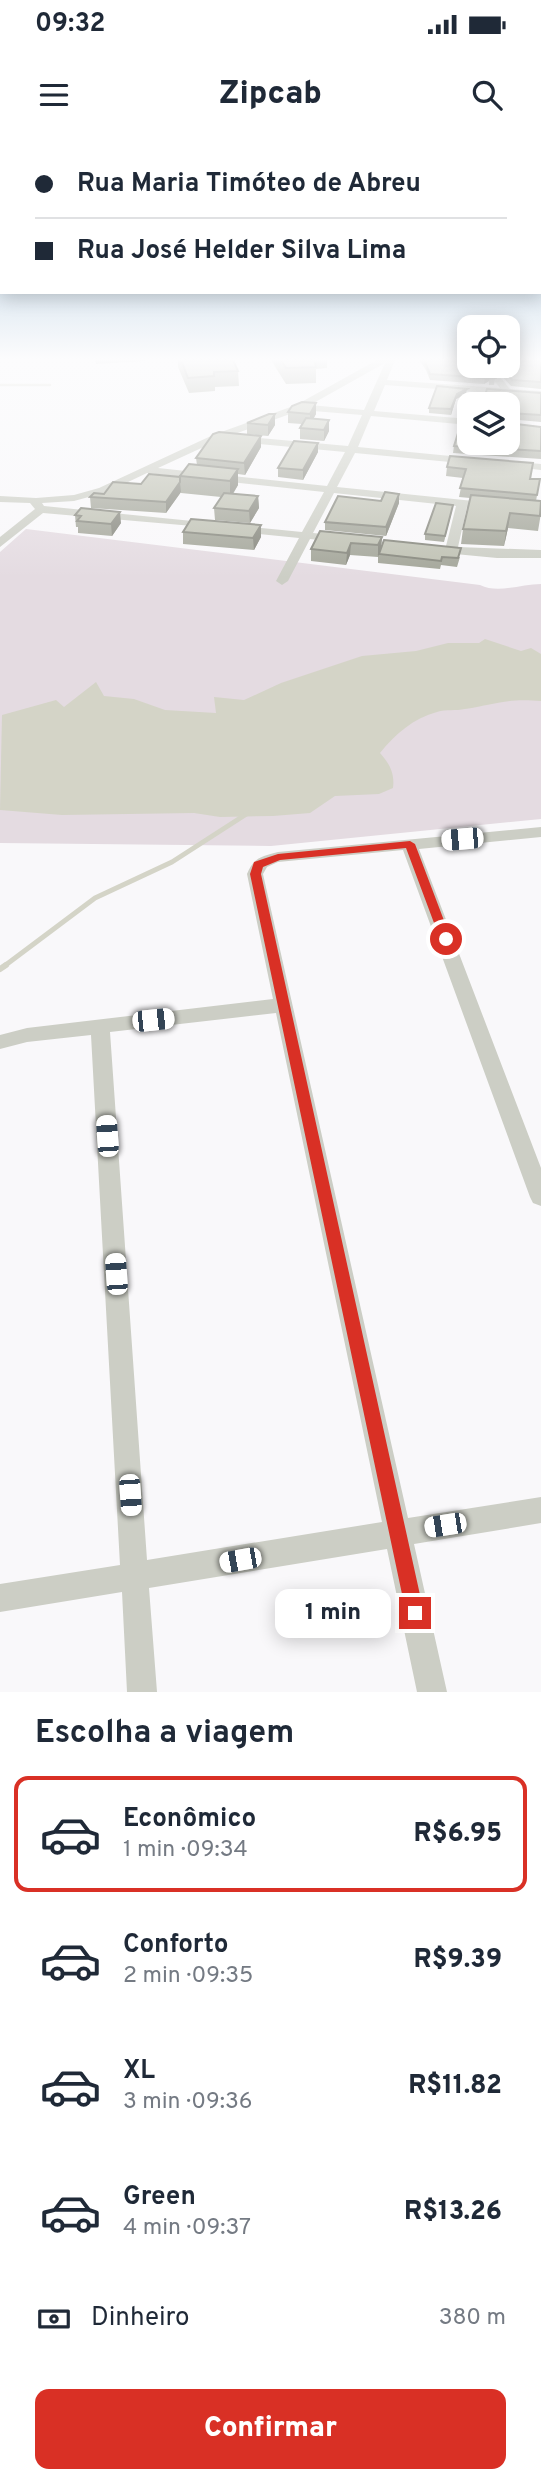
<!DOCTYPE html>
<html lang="pt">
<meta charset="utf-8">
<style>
body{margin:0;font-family:Overpass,sans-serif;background:#f6f6f7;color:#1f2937;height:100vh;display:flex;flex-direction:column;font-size:26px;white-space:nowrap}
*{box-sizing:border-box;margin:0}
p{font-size:23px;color:#747a83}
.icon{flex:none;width:38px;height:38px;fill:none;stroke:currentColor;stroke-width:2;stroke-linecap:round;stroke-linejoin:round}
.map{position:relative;height:1552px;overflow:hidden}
.side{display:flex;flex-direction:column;background:#fff;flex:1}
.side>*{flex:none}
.banner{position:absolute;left:0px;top:0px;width:542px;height:154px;box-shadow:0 4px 18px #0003;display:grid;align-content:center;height:154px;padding:0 35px;background:#fff}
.controls{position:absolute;left:457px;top:175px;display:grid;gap:14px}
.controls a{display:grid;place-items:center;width:63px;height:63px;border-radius:14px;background:#fff;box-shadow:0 4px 18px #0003;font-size:35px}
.end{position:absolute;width:32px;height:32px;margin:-16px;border:9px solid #d93025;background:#fff;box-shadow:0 0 0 4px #fff}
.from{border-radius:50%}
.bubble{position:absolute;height:49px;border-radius:14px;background:#fff;box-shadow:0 4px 18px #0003;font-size:23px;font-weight:800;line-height:49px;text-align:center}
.car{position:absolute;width:21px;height:42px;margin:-21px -10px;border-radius:9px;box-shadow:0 0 5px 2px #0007;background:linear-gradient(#fff 24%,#345 0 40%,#fff 0 76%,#345 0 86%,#fff 0)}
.banner b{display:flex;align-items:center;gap:24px;height:66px;font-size:26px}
.banner b+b{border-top:2px solid #e0e1e3}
.banner i{width:18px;height:18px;background:#1f2937}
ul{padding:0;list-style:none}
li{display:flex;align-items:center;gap:21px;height:116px;margin:0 14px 10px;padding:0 21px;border:4px solid transparent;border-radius:14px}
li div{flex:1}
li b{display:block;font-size:26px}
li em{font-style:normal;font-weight:800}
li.current{border-color:#d93025}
li>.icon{width:63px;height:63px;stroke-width:1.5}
h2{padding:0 35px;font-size:32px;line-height:84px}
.pay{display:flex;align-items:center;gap:18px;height:77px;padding:0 35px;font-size:26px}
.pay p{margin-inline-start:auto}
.primary-button{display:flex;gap:14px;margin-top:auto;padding:14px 35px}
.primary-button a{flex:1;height:80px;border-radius:14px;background:#d93025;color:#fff;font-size:28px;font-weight:800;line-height:80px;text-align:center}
.status{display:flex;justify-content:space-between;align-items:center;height:49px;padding:0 35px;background:#fff;direction:ltr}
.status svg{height:19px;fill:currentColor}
header{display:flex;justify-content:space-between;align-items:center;height:91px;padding:0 35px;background:#fff;font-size:32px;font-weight:800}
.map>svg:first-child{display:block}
</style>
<div class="status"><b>09:32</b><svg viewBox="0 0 49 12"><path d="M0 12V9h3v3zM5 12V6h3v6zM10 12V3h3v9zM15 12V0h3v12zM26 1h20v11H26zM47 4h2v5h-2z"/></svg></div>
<header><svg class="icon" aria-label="menu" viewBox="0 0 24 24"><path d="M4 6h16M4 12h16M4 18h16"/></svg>Zipcab<svg class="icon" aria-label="search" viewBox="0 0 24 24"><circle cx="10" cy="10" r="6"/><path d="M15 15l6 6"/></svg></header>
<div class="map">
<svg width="541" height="1552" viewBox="0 0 541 1552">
<rect width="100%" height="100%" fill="#f9f8fa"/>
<path fill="#e4dbe1" d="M26 389 480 445C498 454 521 444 541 444V679L271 706 0 703V412Z"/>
<path fill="#d4d4c7" d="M485 499 521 511 531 508 541 514V561C507 558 496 564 465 569 456 571 446 569 437 572 414 578 395 594 380 613 389 623 395 633 393 648L379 654 335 656 310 673 273 676 220 677 194 673 62 675 0 670 2 575 56 560 64 567 96 542 104 556 134 559 165 570 216 573 214 557 244 560 281 543 362 516 416 511 448 503H479Z"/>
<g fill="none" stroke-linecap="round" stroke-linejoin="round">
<path stroke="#d4d4c7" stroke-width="2.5" d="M0 245H50"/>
<path stroke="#d4d4c7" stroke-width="5" d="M3 827 95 758 172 722 248 673"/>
<path stroke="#d4d4c7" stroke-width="6" d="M0 829 6 825"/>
<path fill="#cccec5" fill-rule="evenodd" d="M377 220H395L387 240 500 248 482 226H491L510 249 541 251V257L385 245 374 271 469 279V285L371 276 358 307 471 318 476 321 471 324 355 313 337 347 541 368V374L467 367 458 407 541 410V418H497L434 412V406H446L456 366 334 353 313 393 341 396 347 399 341 402 310 399 288 441 282 445 276 441 299 398 240 392 234 389 240 386 302 392 324 352 147 333 107 352 74 361 42 363 44 366 212 383 218 386 216 388 43 373 0 407V397L35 369 30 363 0 362V356L36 358 74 355 99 348 213 295 296 265ZM385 223 364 270 310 265ZM301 270 362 275 348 306 238 296 233 299 238 302 345 312 327 346 158 328 221 299Z
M510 321 541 324V330L506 326 505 324Z
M541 687V697L419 709 541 1028V1066L533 1063 530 1057 403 710 278 722 267 727 263 734 408 1378 541 1357V1383L414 1404 447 1552H417L387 1409 149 1448 157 1552H127L122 1452 0 1472V1444L120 1425 91 895 27 902 0 909V895L27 888 273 859 247 734C253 718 262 716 278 712ZM276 873 382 1382 147 1420 110 892Z"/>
</g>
<path fill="#a4a69a" d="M95 220H145V221L96 224Z
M178 220H233L238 231 239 246 215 247V251L189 253 178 227Z
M271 220H327V228L316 229V243L286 244Z
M419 220H469L495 238 494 245H489V241L484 244 430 240 426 230Z
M541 220V249L511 246 493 226H508Z
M541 253V282L508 279V264Z
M466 254 456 259 451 275 429 273V268Z
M316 263V274L313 279 329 291 324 301 300 299V288L302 284 288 283V272Z
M247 283 275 285 268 296 247 294Z
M541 287V319L453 313 454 306Z
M318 303V312L303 340 278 337V328Z
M261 307 245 335 238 334V345L233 354 258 356 259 368 250 383 215 380 214 368 221 357 181 353V352L166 373 91 368 90 357 141 344 180 337 197 325 196 318Z
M450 316 530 339H540L536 361 541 373 538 391 508 388 504 406 461 404 463 389 470 358 459 357 463 338 446 336 447 327Z
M399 354V363L386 396 325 390V382Z
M452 371 444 402 425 400V394Z
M75 375 121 383 112 396 78 393V387H76Z
M183 392 261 397 254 410 183 404Z
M382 397 381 407 460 417 457 427 441 425 440 429 378 423V415V417L350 415 346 425 311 421V409Z"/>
<path fill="#86877d" d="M491 234 489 241 484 244 485 238Z
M467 249 466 254 456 259 451 275V269L457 254Z
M316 263V274L310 285V274Z
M275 274V285L268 296V285Z
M329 280V291L324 301V290Z
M261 296V307L245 335 244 323Z
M318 303V312L303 340V330Z
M238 329V345L230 358V341Z
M180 342 181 352 166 373V362Z
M399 354V363L386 396V387Z
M258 356 259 368 250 383 249 371Z
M120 372 121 383 112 396 111 384Z
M510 373 508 388 504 406 506 391Z
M261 385V397L254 410 253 398Z
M382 397 381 409 378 417V405Z
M351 403 350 415 346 425 347 413Z"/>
<path fill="#bfc1b3" stroke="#86877d" stroke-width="2" d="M181 220H233L238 231 214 232V236L188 238Z
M281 220H314L316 227 286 228Z
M424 220H469V226H485L495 238H490L491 234 485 238 430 234Z
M508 220H541V242L512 240 500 226H508Z
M437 246 467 249 457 254 451 269 429 268Z
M487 249 541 253V275L509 273 508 274V264H482Z
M302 262 316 263 310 274 288 272 292 266Z
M269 274H275L268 285 247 283Z
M306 278 329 280 324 290 300 288Z
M508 283 541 287V311L454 306 458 293 469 294V303H508Z
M219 292 261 296 244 323 196 318 213 294Z
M294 301 318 303 303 330 278 328Z
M450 316 533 323 530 339H540L537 355 460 348 466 329 447 327Z
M189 324 238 329 230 341 180 336Z
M149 334 180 337V342L166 362 90 357 94 353 104 354 113 342 141 344Z
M385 352 399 354 386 387 325 382 338 356 381 361Z
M224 353 258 356 249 371 214 368Z
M471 355 541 361 540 376 510 373 506 391 463 389Z
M436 363 453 365 445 396 425 394Z
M81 368 120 372 111 384 77 381 81 376 75 375Z
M191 379 261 385 253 398 183 392Z
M320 391 382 397 378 405 351 403 347 413 311 409Z
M384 400 461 408 458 418 442 417 441 421 379 414Z"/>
<linearGradient id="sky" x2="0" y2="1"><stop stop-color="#a0c1db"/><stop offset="0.5" stop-color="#fcfcfd"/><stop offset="1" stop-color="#fcfcfd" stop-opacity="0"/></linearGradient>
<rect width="541" height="438" fill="url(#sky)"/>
<path fill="#d93025" d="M410 701 415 704 451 799 450 802H441L440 799 406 708 280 720 263 727 261 734 424 1473 421 1479 415 1482 408 1479 406 1473 250 734 254 722 278 714Z"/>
</svg>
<div class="controls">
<a><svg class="icon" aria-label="locate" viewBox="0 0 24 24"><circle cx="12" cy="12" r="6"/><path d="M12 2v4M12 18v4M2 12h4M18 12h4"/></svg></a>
<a><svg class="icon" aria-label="layers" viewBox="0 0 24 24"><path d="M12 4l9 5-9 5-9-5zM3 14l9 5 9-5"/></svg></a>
</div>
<i class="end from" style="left:446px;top:799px"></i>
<i class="end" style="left:415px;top:1473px"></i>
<div class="bubble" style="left:275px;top:1449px;width:116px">1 min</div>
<i class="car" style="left:462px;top:699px;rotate:265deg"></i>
<i class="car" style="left:153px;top:880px;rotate:84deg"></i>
<i class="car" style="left:107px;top:996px;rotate:356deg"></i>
<i class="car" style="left:116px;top:1134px;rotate:356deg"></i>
<i class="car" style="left:130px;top:1355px;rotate:176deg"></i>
<i class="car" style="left:445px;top:1385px;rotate:261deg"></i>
<i class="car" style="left:240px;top:1420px;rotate:260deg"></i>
<div class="banner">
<b><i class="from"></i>Rua Maria Timóteo de Abreu</b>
<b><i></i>Rua José Helder Silva Lima</b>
</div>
</div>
<section class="side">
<h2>Escolha a viagem</h2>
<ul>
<li class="current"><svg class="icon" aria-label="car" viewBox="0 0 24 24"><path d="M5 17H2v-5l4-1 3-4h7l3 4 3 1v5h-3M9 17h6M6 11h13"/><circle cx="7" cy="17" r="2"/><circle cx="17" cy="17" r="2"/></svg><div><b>Econômico</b><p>1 min · 09:34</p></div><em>R$6.95</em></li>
<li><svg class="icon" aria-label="car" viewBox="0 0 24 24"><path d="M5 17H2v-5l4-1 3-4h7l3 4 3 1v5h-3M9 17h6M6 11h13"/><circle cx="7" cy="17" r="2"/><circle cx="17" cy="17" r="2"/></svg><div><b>Conforto</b><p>2 min · 09:35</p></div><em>R$9.39</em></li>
<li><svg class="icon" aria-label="car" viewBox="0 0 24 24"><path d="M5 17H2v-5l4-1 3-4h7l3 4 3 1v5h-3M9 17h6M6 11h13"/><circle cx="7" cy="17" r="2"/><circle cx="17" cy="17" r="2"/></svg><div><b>XL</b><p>3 min · 09:36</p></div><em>R$11.82</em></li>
<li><svg class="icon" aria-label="car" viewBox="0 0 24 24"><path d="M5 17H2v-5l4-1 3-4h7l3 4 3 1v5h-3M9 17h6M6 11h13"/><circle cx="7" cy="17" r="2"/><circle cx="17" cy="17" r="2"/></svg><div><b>Green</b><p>4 min · 09:37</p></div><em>R$13.26</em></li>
</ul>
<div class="pay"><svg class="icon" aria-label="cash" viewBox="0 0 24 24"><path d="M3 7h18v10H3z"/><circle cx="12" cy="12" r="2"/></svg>Dinheiro<p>380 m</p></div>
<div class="primary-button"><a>Confirmar</a></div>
</section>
